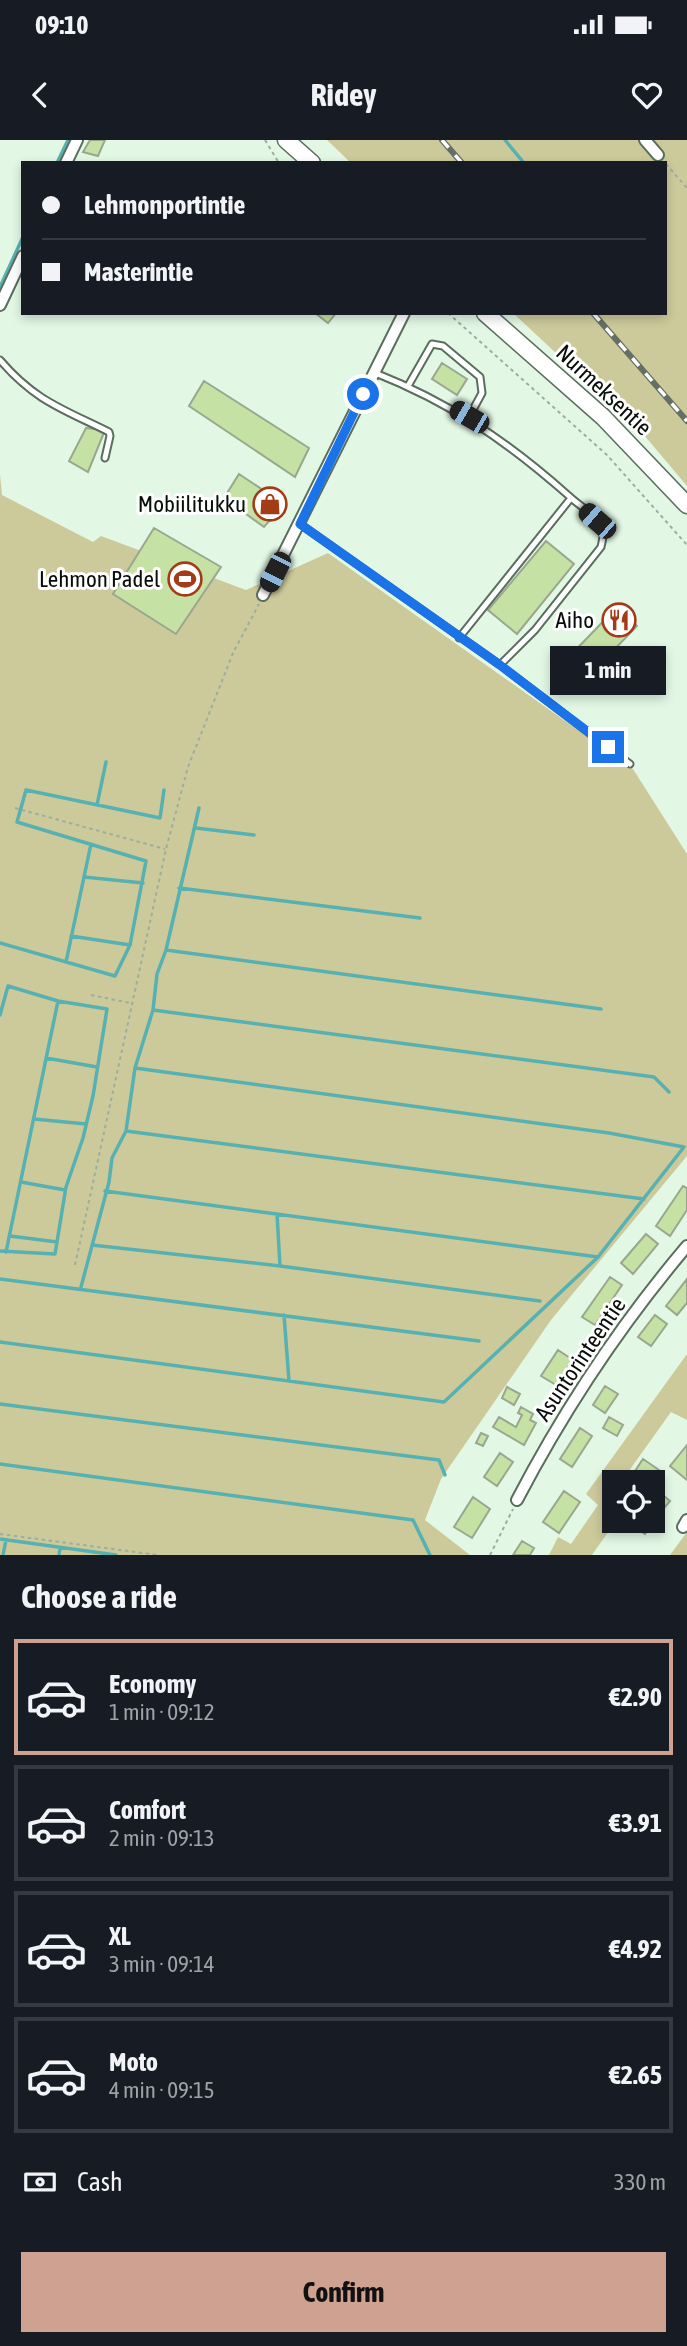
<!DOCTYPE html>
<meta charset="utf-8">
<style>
body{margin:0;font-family:"Asap Condensed",sans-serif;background:#242831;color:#f1f3f6;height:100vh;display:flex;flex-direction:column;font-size:26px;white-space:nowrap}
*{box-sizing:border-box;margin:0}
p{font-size:23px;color:#9ea1a6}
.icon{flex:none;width:38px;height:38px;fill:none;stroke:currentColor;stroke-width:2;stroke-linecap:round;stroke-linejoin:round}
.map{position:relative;height:1415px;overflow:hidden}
.drawer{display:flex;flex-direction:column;background:#171b24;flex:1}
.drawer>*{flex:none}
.hud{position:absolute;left:21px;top:21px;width:646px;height:154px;border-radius:0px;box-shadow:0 4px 10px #0003;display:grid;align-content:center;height:154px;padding:0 21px;background:#171b24}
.tools{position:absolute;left:602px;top:1330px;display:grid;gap:14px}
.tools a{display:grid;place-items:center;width:63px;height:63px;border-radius:0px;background:#171b24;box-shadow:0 4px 10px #0003;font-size:35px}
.end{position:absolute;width:32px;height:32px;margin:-16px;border:9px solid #1a73e8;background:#fff;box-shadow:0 0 0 4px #fff}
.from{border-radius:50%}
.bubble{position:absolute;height:49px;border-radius:0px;background:#171b24;box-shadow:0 4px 10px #0003;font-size:23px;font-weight:700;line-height:49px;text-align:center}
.car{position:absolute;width:21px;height:42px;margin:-21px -10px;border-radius:9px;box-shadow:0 0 5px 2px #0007;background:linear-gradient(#222 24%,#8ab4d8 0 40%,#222 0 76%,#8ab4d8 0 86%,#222 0)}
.hud b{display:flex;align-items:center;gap:24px;height:66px;font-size:26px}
.hud b+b{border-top:2px solid #363941}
.hud i{width:18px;height:18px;background:#f1f3f6}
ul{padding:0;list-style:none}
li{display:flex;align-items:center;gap:21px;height:116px;margin:0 14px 10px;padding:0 7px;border:4px solid #363941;border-radius:0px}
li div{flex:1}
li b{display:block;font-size:26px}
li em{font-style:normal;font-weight:700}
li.selected{border-color:#cea191}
li>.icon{width:63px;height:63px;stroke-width:1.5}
h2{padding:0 21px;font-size:32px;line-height:84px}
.pay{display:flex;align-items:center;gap:18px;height:77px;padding:0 21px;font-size:26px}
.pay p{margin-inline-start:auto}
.cta{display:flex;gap:14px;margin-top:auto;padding:14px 21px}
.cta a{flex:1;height:80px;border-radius:0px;background:#cea191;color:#111;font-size:28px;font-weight:700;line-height:80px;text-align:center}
.status{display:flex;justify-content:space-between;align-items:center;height:49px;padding:0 35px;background:#171b24;direction:ltr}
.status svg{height:19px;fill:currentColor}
header{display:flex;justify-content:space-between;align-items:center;height:91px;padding:0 21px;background:#171b24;font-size:32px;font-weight:700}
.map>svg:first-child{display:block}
</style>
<div class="status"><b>09:10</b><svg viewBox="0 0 49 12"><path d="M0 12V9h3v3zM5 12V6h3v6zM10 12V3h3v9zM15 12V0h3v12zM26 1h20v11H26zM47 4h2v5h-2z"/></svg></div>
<header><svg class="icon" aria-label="back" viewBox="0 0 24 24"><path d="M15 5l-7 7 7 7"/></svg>Ridey<svg class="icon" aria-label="heart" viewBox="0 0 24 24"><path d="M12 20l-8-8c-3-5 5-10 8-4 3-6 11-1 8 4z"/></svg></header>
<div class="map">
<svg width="687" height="1415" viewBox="0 0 687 1415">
<rect width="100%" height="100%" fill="#e2f8e5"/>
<path fill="#ccca9b" d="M327 0H687V346L644 295 513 173H665V23H351Z
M0 334 2 355 93 402 101 396 246 450 328 413 633 629 687 714V1016L551 1180 441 1339 425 1380 470 1415H0Z
M687 1214V1280L671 1272 621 1342H614V1352L609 1359 614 1362 616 1381 592 1415H549L558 1397 571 1404 598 1365 586 1354Z
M687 1392V1415H670Z"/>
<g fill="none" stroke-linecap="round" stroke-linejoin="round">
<path stroke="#57b1b1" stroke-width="3.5" d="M505 0 524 23
M57 23 68 0
M0 147 23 97
M97 665 106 622
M196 688 254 695
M84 737 143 743
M179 748 420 778
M71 796 130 805
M0 803 115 836 130 805 146 721 17 682 26 650 160 678 164 650
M166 810 601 869
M66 822 91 704
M153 870 654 937 669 952
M0 875 8 846 58 861 107 869 93 956 83 998 66 1047 55 1114 0 1111
M46 918 97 927
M34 979 86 984
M126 991 644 1059
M21 1042 65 1050
M105 1051 598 1117
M277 1074 280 1126
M10 1096 57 1102
M92 1105 280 1126 540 1161
M6 1112 58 861
M0 1139 479 1201
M81 1147 109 1042 112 1018 126 991 135 928 153 870 157 834 166 810 199 668
M284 1175 289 1241
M0 1202 444 1262 598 1117 684 1007 609 993 135 928
M0 1264 439 1320 445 1335
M0 1324 413 1380 430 1415
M0 1399 116 1415
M3 1415 6 1400
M59 1415 60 1408"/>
</g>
<path fill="#c5e1a3" stroke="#9ba68f" stroke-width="2" d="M90 0H105L98 16 83 12Z
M315 173H336L328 183Z
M442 223 467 239 457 255 432 239Z
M204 241 309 308 295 337 189 266Z
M86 288 105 290 88 332 69 321Z
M239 334 284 364 264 387 224 358Z
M154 388 221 427 176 494 113 454Z
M546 401 574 424 517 494 488 470Z
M619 465 637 486 586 539 564 522Z
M683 1046 687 1048V1070L670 1096 656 1086Z
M646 1094 658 1104 633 1134 621 1123Z
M610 1137 622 1145 595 1185 582 1177Z
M687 1139V1163L677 1175 666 1166Z
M655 1175 667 1184 651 1206 638 1197Z
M558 1210 573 1220 556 1245 541 1236Z
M605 1246 618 1254 605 1273 593 1265Z
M507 1247 520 1254 514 1265 502 1258Z
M521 1267 533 1274 530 1280 536 1283 524 1305 493 1287 499 1277 516 1287 522 1275 518 1273Z
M609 1277 623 1285 617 1296 603 1288Z
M580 1288 592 1296 572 1327 560 1319Z
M481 1293 488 1296 483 1306 476 1303Z
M687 1305V1340L670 1326Z
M500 1313 513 1322 497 1346 484 1337Z
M643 1319 659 1330 653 1339 644 1332 639 1339 633 1334Z
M657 1350 670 1361 658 1375 653 1371V1355Z
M564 1351 580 1362 559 1393 543 1382Z
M473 1357 490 1369 472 1398 454 1387Z
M637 1381 651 1386 645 1394 633 1387Z
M522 1401 534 1408 530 1415H513Z"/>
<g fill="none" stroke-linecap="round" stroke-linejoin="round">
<defs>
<path id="lane" d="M0 220C35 261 63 269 109 292L110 296 105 318
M373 232C451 263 507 301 569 356 579 366 600 377 603 391 604 395 602 402 601 407L535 490 500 525
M408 246 432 204 443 206 480 237 482 253 469 277
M300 384 500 525 630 624
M459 498 571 358"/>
<path id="street" d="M645 0 658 15
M66 23 77 0
M0 165 23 116
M263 455 404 173
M517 1360C564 1270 621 1184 687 1106
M683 1387 687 1380"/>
<path id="secondary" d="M286 0 312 23
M485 173 603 277 687 365"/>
</defs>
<use href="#lane" stroke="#5b6e5e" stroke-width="9"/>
<use href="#street" stroke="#5b6e5e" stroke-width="14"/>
<use href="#secondary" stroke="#5b6e5e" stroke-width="19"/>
<path stroke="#9dae9f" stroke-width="2" stroke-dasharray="3.5 3.5" stroke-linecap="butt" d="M265 0 279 23
M666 24 687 48
M448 173 607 315 687 405
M15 668 165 709
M91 855 130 863
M75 1125 166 709 188 627 233 513 259 464
M0 1394 158 1415
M490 1415 513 1369"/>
<use href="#lane" stroke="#fff" stroke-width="5"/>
<use href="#street" stroke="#fff" stroke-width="10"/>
<use href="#secondary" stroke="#fff" stroke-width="16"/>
<defs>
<path id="rail" d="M442 0 462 23
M593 173 687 281"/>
</defs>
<use href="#rail" stroke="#647065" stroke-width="6"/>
<use href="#rail" stroke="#fefefe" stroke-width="3.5" stroke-dasharray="10" stroke-linecap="butt"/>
</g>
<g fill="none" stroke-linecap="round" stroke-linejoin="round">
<path stroke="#1a73e8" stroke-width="9" d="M363 254 300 384 500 525 608 607"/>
</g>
<defs>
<symbol id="shop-ring" viewBox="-11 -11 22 22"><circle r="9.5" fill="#fefefe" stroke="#a33c16" stroke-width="1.5"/><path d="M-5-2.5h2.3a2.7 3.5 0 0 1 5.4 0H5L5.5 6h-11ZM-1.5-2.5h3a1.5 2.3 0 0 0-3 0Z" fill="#a33c16"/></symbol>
<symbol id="stadium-ring" viewBox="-11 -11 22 22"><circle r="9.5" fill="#fefefe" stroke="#a33c16" stroke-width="1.5"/><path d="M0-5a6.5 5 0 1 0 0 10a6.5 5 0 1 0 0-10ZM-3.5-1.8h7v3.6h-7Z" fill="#a33c16"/></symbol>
<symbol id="restaurant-ring" viewBox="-11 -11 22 22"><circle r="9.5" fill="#fefefe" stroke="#a33c16" stroke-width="1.5"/><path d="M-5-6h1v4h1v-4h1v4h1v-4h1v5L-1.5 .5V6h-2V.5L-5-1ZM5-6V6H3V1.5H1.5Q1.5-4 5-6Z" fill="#a33c16"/></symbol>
</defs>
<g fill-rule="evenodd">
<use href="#shop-ring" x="251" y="345" width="38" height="38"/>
<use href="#stadium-ring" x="166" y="420" width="38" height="38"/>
<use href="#restaurant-ring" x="600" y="461" width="38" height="38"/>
</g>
<g text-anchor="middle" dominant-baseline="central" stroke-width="6" stroke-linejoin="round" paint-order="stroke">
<g font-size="23" fill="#070d08" stroke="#fefefe">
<text transform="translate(604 250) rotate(43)">Nurmeksentie</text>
<text transform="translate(580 1219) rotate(-56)">Asuntorinteentie</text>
</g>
<g font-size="23" fill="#070d08" stroke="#fefefe" text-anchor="end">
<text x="246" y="364">Mobiilitukku</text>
<text x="160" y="439">Lehmon Padel</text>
<text x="594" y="480">Aiho</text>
</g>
</g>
</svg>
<div class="tools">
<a><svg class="icon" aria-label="locate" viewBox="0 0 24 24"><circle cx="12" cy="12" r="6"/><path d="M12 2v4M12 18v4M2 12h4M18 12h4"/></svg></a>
</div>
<i class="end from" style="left:363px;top:254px"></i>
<i class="end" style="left:608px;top:607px"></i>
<div class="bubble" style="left:550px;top:506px;width:116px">1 min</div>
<i class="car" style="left:469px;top:277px;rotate:300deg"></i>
<i class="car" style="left:597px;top:381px;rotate:311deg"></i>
<i class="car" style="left:275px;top:432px;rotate:207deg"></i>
<div class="hud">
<b><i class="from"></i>Lehmonportintie</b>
<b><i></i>Masterintie</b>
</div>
</div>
<section class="drawer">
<h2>Choose a ride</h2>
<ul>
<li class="selected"><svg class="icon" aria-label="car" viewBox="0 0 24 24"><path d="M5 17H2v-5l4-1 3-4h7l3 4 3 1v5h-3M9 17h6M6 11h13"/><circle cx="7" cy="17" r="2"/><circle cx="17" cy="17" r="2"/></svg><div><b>Economy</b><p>1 min · 09:12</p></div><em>€2.90</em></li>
<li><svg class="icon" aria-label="car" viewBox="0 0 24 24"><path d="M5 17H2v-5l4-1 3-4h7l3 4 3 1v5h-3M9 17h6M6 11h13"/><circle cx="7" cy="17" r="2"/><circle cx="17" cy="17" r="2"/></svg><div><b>Comfort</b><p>2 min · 09:13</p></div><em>€3.91</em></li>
<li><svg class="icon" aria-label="car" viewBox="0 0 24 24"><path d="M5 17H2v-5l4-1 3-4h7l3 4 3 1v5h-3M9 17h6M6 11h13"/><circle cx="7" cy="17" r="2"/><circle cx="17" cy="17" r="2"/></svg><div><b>XL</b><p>3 min · 09:14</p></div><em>€4.92</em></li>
<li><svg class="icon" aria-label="car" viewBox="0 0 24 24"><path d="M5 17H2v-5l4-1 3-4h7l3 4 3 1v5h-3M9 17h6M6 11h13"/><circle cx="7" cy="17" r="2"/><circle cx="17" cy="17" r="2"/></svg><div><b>Moto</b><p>4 min · 09:15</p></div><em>€2.65</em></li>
</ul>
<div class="pay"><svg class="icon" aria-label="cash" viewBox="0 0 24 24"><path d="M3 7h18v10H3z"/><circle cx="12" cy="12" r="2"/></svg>Cash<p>330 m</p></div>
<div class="cta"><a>Confirm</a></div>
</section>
